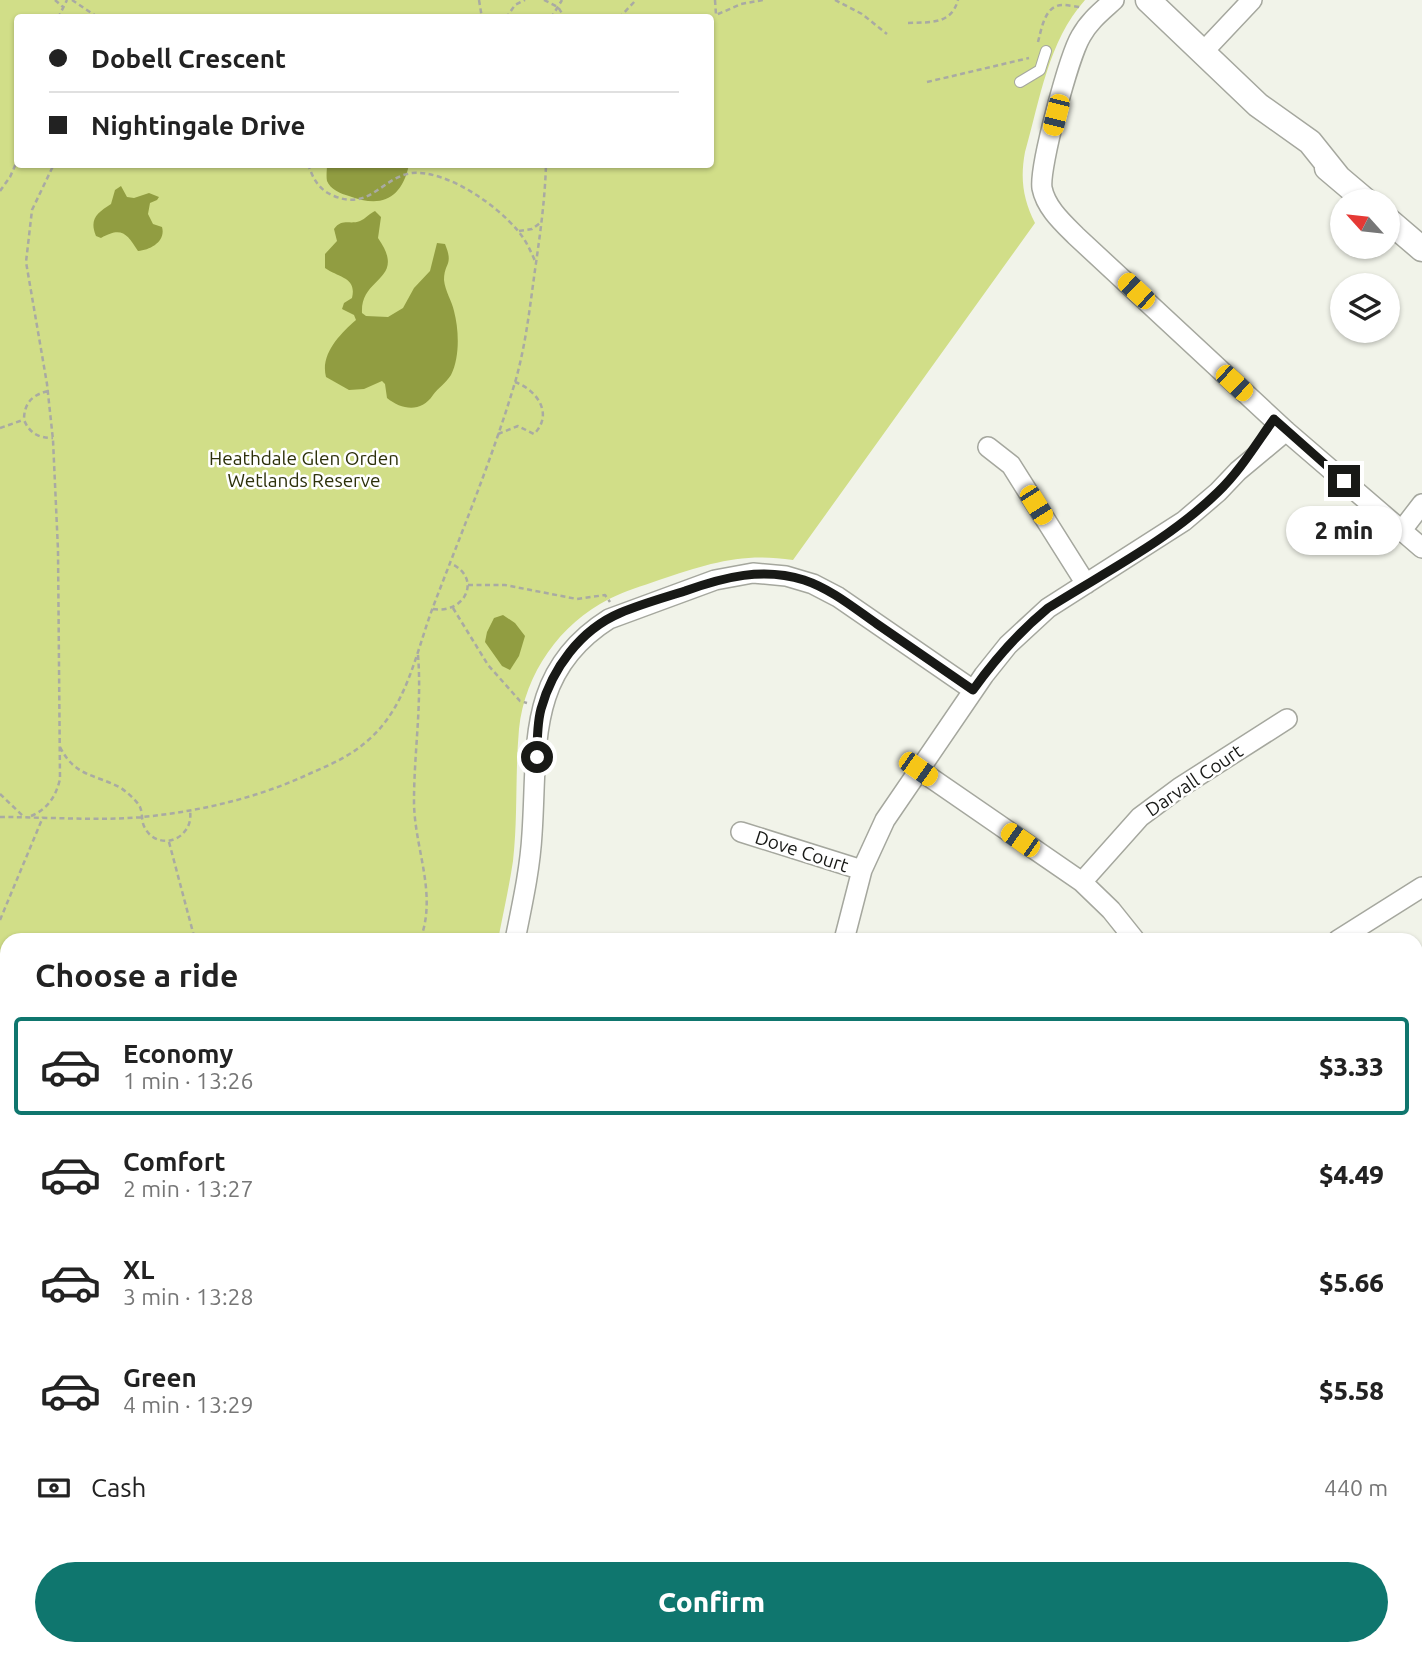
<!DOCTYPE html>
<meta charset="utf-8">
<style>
body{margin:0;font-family:Ubuntu,sans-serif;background:#f6f6f6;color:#222;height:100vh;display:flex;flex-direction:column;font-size:26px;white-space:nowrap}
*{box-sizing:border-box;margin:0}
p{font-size:23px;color:#767676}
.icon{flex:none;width:38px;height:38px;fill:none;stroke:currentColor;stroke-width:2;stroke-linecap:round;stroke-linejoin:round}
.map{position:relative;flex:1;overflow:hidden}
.panel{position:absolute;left:0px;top:933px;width:1423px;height:723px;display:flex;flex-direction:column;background:#fff;border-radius:21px 21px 0 0;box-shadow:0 2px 5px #0004}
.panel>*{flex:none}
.hud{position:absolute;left:14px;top:14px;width:700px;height:154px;border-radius:7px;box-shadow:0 2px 5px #0004;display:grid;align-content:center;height:154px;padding:0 35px;background:#fff}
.needle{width:46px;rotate:297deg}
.controls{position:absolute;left:1330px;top:189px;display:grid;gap:14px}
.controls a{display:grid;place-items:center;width:70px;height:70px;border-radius:50%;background:#fff;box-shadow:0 2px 5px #0004;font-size:35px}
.end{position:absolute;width:32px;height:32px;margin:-16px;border:9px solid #181916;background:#fff;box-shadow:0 0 0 4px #fff}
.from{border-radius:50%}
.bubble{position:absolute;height:49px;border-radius:24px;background:#fff;box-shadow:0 2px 5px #0004;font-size:23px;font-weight:800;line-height:49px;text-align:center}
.car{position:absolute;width:21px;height:42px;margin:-21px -10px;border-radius:9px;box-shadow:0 0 5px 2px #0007;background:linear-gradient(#f5c518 24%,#345 0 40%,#f5c518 0 76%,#345 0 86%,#f5c518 0)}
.hud b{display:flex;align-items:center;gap:24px;height:66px;font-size:26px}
.hud b+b{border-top:2px solid #e0e0e0}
.hud i{width:18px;height:18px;background:#222}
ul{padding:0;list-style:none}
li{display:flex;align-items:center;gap:21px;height:98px;margin:0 14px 10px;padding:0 21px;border:4px solid transparent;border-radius:7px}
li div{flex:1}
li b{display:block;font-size:26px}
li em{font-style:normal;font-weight:800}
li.active{border-color:#0f766e}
li>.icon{width:63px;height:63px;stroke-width:1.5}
h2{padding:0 35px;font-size:32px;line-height:84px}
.pay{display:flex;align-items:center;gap:18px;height:77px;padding:0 35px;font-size:26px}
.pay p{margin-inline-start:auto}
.cta{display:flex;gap:14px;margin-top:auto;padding:14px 35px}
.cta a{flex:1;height:80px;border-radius:42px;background:#0f766e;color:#fff;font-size:28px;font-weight:800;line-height:80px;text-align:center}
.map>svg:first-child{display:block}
</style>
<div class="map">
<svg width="1422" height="1654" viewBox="0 0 1422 1654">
<rect width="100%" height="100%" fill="#f1f3e9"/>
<path fill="#d1de88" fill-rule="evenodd" d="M0 0H1085C1048 41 1040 100 1025 152 1020 179 1023 199 1035 223L793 560C742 552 707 564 659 580 642 586 625 591 609 599 560 624 525 673 519 729 515 773 518 818 513 861 509 888 503 914 498 940H7V1145L0 1140ZM18 18H710V164H18Z
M0 1485 7 1488V1648L103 1649 107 1654H0Z"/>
<path fill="#919d41" d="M327 165V164L409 165C401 200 381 208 349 196 341 194 330 189 327 181 326 176 327 169 327 165Z
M121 186 127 197 134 198 149 193 159 197 157 200 150 203 148 214 153 224 162 227C166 241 151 250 138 251 127 234 122 226 101 238L96 236C89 219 97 213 111 204L115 190Z
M375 211 381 217 378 238C408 281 360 276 362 313L366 316 388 317 403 308 414 288 430 271 437 243 445 244C454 266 444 262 444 280 445 291 452 301 454 311 459 330 460 357 451 375 446 383 438 388 433 395 421 413 402 410 387 398L385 384 382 381 364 389 349 390 326 377C320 354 340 334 356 320L354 315 342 309 344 303 352 298C357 277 339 278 325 268V254L337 241 334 229C342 218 350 225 360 221 365 219 370 213 375 211Z
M503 615 515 623 525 636 519 656 510 670 502 666 485 642 487 632 494 618Z"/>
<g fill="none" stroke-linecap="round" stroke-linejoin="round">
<defs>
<path id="service" d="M1020 82 1040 70 1046 51"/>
<path id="minor" d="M1114 0C1102 11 1089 21 1081 36 1069 56 1039 167 1042 188 1046 208 1063 223 1076 236L1286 431 1422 548
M1202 53 1252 0
M988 447 1011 465 1086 584
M1402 530 1422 504
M918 769 1082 882 1111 910 1135 940
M741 832 862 870
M1082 882 1140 817 1179 788 1287 719
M515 940C522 905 530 870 532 834 538 748 525 672 609 619L715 580 753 573 786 576 813 584 838 597 973 690
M844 940 862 870 885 820 984 675 1008 645 1048 608 1184 521 1218 492 1238 471 1286 431
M1338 940 1422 887
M1416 1407 1422 1403
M0 1462 7 1465
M1416 1622 1422 1631
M213 1648 215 1654
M644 1648 652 1654
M1178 1648 1181 1654
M506 1654 510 1648
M722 1654 726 1648"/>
<path id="tertiary" d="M1148 0 1258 105 1310 142 1338 177
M1327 168 1366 201
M1388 220 1422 249
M1416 1146 1422 1142
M0 1167 7 1172"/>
</defs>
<use href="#service" stroke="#a5a79e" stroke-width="12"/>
<use href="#minor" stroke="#a5a79e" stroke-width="22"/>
<use href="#tertiary" stroke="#a5a79e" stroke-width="27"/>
<path stroke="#a9aaa3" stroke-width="2.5" stroke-dasharray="5 3.5" stroke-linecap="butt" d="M55 0 63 7
M72 0 99 18
M479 0 482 18
M544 0 558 7 565 18
M715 0 716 15 741 4 763 0
M835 0 862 14 887 34
M58 18 67 0
M506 18 515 5 525 0
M551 18 562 0
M619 18 636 0
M908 23C930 22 951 25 958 0
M1038 42C1042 27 1045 5 1063 5 1069 5 1076 7 1081 7
M927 82 1029 58
M308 164C313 179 319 190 334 196 370 211 382 177 412 173 447 170 497 205 518 231 526 240 531 252 536 263
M0 191 10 177 18 159
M519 231 532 229 540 223
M48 391C32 395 24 403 24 420 30 434 39 438 53 438
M0 428 23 420
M498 434 518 426 534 434C554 414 537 390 515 382
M468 585H505L577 599 605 595 610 602
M453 608 488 665 520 701 527 703
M433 609C465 614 482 579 452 564
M418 655C422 704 414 753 414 801 414 848 438 894 420 940
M60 747C75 777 95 774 121 788 127 792 137 801 140 807 143 814 141 822 145 828 153 844 175 845 185 831 190 825 191 818 190 810
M0 794 24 817
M31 816C48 809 56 796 60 779L58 550 53 440 47 384 26 262 32 210 54 164
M0 817C47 817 96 821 143 817 201 811 258 798 311 773 330 765 350 756 366 742 407 708 415 655 433 607 462 531 493 457 516 379 526 343 530 306 535 270 540 235 545 200 546 164
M169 842 195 940
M0 920 43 817
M55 1654 56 1648"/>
<use href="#service" stroke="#fff" stroke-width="10"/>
<use href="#minor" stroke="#fff" stroke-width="19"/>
<use href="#tertiary" stroke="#fff" stroke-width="24"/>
</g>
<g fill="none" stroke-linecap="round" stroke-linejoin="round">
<path stroke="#181916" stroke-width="9" d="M537 757C537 741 537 724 541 709 552 669 580 630 620 613 641 604 663 598 685 591 724 577 763 567 804 580 831 589 854 608 877 624 909 646 941 668 973 690 995 659 1019 632 1048 608 1105 572 1169 540 1218 492 1240 471 1256 444 1274 419L1344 481"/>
</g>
<g text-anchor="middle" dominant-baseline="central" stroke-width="5" stroke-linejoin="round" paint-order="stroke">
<g font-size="19" fill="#2d310a" stroke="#fff">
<text x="304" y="458">Heathdale Glen Orden<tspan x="304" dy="22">Wetlands Reserve</tspan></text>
</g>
<g font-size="19" fill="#181916" stroke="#fff">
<text transform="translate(1194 780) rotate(-34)">Darvall Court</text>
<text transform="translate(802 851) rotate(18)">Dove Court</text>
</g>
</g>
</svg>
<div class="controls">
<a><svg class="needle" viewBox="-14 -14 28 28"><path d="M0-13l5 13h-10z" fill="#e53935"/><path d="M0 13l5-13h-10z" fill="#767676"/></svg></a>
<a><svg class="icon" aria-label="layers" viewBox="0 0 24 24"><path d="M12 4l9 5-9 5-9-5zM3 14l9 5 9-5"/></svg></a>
</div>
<i class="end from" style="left:537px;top:757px"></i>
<i class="end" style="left:1344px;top:481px"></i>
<div class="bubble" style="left:1286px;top:506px;width:116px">2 min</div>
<i class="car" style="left:1056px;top:115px;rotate:194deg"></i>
<i class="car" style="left:1136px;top:291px;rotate:313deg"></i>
<i class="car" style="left:1234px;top:383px;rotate:133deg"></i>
<i class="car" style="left:1036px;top:505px;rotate:148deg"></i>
<i class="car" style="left:918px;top:769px;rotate:125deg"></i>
<i class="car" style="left:1020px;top:840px;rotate:305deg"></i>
<div class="hud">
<b><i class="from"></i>Dobell Crescent</b>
<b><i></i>Nightingale Drive</b>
</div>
<section class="panel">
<h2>Choose a ride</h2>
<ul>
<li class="active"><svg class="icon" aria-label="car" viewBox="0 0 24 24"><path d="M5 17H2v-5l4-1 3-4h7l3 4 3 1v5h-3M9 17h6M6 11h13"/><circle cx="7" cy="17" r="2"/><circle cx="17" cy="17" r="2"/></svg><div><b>Economy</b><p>1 min · 13:26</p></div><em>$3.33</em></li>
<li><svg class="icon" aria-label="car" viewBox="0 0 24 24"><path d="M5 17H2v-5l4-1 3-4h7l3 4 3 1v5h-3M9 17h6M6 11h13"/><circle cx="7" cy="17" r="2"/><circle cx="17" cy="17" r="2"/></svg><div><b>Comfort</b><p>2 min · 13:27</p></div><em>$4.49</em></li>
<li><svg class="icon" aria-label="car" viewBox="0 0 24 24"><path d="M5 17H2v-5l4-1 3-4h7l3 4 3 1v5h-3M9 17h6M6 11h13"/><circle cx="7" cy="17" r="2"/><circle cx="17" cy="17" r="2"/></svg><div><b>XL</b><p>3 min · 13:28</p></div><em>$5.66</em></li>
<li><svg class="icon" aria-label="car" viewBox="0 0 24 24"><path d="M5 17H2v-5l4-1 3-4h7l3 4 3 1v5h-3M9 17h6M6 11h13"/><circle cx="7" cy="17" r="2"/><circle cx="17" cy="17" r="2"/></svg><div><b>Green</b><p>4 min · 13:29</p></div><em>$5.58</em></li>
</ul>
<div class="pay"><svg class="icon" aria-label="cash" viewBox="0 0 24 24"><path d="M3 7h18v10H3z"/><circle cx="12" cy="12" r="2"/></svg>Cash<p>440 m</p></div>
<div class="cta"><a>Confirm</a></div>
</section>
</div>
